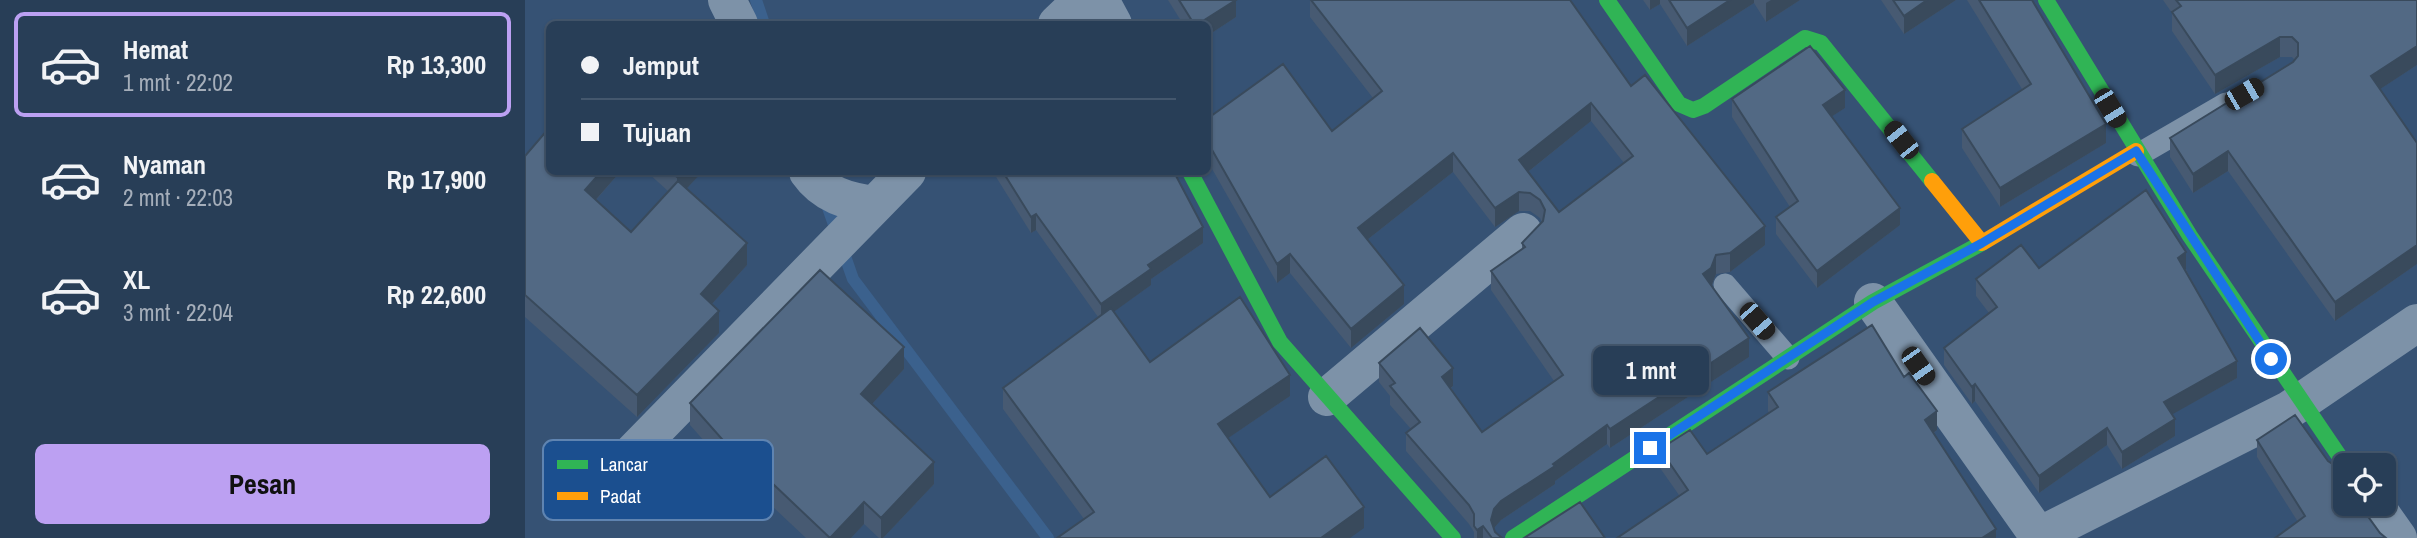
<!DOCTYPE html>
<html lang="id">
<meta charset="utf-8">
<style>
body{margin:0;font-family:"Archivo Narrow",sans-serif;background:#30455d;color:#f1f3f6;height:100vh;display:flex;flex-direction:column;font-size:26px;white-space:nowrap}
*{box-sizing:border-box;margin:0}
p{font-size:23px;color:#a5aeba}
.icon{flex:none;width:38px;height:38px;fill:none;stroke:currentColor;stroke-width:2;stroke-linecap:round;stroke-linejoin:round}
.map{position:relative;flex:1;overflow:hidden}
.side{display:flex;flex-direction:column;background:#283e57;width:525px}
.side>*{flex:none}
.guide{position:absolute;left:21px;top:21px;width:665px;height:154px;border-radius:10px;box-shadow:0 2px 5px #0004,0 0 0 2px #44576d;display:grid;align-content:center;height:154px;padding:0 35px;background:#283e57}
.controls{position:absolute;left:1808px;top:453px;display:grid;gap:14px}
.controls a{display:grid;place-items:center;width:63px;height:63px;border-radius:10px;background:#283e57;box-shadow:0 2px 5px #0004,0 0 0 2px #44576d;font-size:35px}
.end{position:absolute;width:32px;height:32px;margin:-16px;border:9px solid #1a73e8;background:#fff;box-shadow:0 0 0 4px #fff}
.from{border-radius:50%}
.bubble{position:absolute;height:49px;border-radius:10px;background:#283e57;box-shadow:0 2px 5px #0004,0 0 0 2px #44576d;font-size:23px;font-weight:700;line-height:49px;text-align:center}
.car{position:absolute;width:21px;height:42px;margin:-21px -10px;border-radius:9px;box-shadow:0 0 5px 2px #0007;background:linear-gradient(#222 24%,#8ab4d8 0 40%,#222 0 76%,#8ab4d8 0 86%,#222 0)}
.guide b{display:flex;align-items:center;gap:24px;height:66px;font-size:26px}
.guide b+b{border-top:2px solid #44576d}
.guide i{width:18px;height:18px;background:#f1f3f6}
ul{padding:12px 0 0;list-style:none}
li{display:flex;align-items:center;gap:21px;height:105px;margin:0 14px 10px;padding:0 21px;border:4px solid transparent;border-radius:10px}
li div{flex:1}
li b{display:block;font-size:26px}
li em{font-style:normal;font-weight:700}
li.current{border-color:#bca0f2}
li>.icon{width:63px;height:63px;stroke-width:1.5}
.cta{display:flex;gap:14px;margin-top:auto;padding:14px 35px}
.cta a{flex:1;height:80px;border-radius:10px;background:#bca0f2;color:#111;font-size:28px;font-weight:700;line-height:80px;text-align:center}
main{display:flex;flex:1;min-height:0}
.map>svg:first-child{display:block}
</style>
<main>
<section class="side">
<ul>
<li class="current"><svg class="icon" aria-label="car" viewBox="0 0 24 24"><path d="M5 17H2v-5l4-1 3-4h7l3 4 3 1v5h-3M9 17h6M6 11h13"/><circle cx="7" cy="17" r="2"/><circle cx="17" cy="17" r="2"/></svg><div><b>Hemat</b><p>1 mnt · 22:02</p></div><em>Rp 13,300</em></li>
<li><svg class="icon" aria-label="car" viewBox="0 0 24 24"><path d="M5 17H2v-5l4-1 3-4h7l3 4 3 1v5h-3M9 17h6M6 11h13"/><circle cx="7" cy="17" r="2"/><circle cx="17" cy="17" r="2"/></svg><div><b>Nyaman</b><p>2 mnt · 22:03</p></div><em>Rp 17,900</em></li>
<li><svg class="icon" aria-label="car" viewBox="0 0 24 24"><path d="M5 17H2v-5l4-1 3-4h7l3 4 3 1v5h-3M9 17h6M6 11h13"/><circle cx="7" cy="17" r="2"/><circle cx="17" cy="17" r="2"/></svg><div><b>XL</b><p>3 mnt · 22:04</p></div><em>Rp 22,600</em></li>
</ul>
<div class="cta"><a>Pesan</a></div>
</section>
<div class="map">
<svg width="1892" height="538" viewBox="0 0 1892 538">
<rect width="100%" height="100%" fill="#365274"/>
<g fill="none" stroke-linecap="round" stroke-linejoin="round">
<path stroke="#3b618d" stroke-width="12" d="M231 0 239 24
M300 199 328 279 523 538"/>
<path stroke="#7d92a8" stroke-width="23" d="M1613 155 1701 104
M1200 285 1263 358"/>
<path stroke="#7d92a8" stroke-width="38" d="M202 0 214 24
M575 0 588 24
M532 24 557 0
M283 172C299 195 322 201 349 205
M1348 302 1515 538
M802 397 998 232
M84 477 382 172
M1849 504 1873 538
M1510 538 1764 410 1892 323"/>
<path stroke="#30b455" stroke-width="16" d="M1082 0 1154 104 1168 110 1179 106 1280 38 1296 43 1407 181
M1521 0 1665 236 1821 466
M665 172 755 342 928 538
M988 538 1348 302 1457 243"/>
<path stroke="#ff9f0a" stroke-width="16" d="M1407 181 1457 243 1611 151"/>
</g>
<path fill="#475a72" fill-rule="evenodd" d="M643 0H711V17L682 36V24H658Z
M785 0H1045L1106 86 1240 245 1205 272 1191 274 1187 286 1224 357 1085 448 1082 444 1030 481V484L976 520 969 528 970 532 977 538H949V532L944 524 881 451V433L886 429 865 405V396L854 382V363L928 386 926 388 957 432 1029 381 966 290V271L997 249V243L1017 223 1015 218 1005 211H994L970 227 928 172 842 240 879 304 826 348 765 273 752 283 682 160V119L807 131 848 98 785 17ZM1066 121 1099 163 1034 212 1003 172Z
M1118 0H1275L1241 22 1229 3 1162 46 1135 4 1125 10Z
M1356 0H1431L1379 34Z
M1442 0H1507L1581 143 1475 207 1437 148V129L1497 89Z
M1638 0H1892V65L1855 89 1892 143V264L1810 321 1703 171 1668 193 1645 157V138L1770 60 1767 57H1755L1690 94 1647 31V13Z
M1207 99 1320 108 1307 116 1375 225 1292 288 1251 234V217L1265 207 1207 117Z
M0 156 95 172 71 200 106 232 143 191 122 172H177L161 189 222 265 187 304 194 333 112 417 0 317Z
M468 172H649L678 243 626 279V285L588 312 625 362 765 396 703 438 745 497 839 528 559 519 478 409V388L573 317 511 230 506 233Z
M1514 268 1661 269 1712 378 1647 414 1650 436 1597 469 1582 445 1514 493 1450 401 1447 404 1419 365V348L1464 313 1451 296V279Z
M379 369 347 404 409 484 358 538H354L339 524 326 538H281L248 507 242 512 165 425V403Z
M1243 392 1412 430 1409 433 1471 538 1154 495 1135 468V449L1182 454 1244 413 1243 411Z
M1732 440 1803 461 1820 504 1773 522 1732 457Z"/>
<path fill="#394a5c" d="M711 0V17L682 36V24H673Z
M1125 0H1135V4L1125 10Z
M1205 0H1229V3L1162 46V28Z
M1246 0H1275L1241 22V3Z
M1402 0H1431L1379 34V16Z
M1755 37V57L1690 94V75Z
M1892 46V65L1846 95V76Z
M1320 90V108L1298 122V105Z
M1066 103V121L994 179V160Z
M1581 124V143L1475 207V188Z
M1703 151V171L1668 193V174Z
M928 153V172L833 247V228Z
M76 172H95L60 212V190Z
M157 172H177L152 199V177Z
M994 192V211L970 227V208Z
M1375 208V225L1292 288V271Z
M511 214V230L506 233V217Z
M1240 226V245L1205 272V253Z
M678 227V243L626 279V285L576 321V304L623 265Z
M222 243V265L176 316V294Z
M1892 245V264L1810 321V302Z
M1661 252V269L1653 275V258Z
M765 254V273L752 283V264Z
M1191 255V274L1186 287 1178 274Z
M879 285V304L826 348V329Z
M194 311V333L112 417V395Z
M1224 338V357L1085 448V429Z
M379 347V369L336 416V394Z
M1712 361V378L1639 419V402Z
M928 368V386L917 395V377Z
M765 375V396L693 445V424Z
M1450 384V401L1447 404V387Z
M1412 411V430L1400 439V420Z
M1650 419V436L1597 469V452Z
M1082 425V444L1030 481V484L976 520 969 528 966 520 969 509 976 501Z
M1582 428V445L1514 493V476Z
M409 462V484L358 538H356V518Z
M248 484V507L242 512V490Z
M339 502V524L326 538H305Z
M839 507V528L825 538H796Z
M958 526V538H952V530Z
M1471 529V538H1457Z"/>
<path fill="#526984" stroke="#394a5c" stroke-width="2" fill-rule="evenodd" d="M654 0H711L673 24H669Z
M786 0H1045L1106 86 1120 75 1240 226 1205 253 1191 255 1186 268 1178 274 1224 338 1085 429 1082 425 1028 464 1030 466 976 501 969 509 966 520 970 532 977 538H967L958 526 952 530 949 526V514L944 505 881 433 895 422 865 386 870 383 854 363 895 328 928 368 917 377 957 432 1038 375 966 271 1000 247 997 243 1018 221 1020 210 1015 200 1005 193 994 192 970 208 928 153 833 228 879 285 826 329 765 254 752 264 682 141V119L758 64 807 131 857 91ZM1066 103 1108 156 1034 212 994 160Z
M1144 0H1205L1162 28Z
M1368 0H1402L1379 16Z
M1454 0H1507L1581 124 1475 188 1437 129 1506 84Z
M1651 0H1892V46L1846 76 1892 143V245L1810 302 1703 151 1668 174 1645 138 1768 62 1773 56V43L1767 37H1755L1690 75 1647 12 1656 6Z
M1285 46 1320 90 1298 105 1375 208 1292 271 1251 217 1273 201 1207 99Z
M24 128V172H76L60 190 106 232 153 181 222 243 176 294 194 311 112 395 0 295V156Z
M146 172H157L152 177Z
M478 172H649L678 227 623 265 626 269 576 304 511 214 506 217Z
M1621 190 1661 252 1653 258 1712 361 1639 402 1650 419 1597 452 1582 428 1514 476 1450 384 1447 387 1419 348 1472 307 1451 279 1496 245 1514 268Z
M295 270 379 347 336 394 409 462 356 518 339 502 305 538 248 484 242 490 165 403Z
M715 297 765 375 693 424 745 497 801 456 839 507 796 538H532L569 512 478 388 586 308 625 362Z
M1347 325 1379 377 1384 373 1412 411 1400 420 1471 529 1457 538H1092L1163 490 1135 449 1165 430 1182 454 1253 407 1243 392Z
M1770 415 1803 461 1815 469 1820 478V504H1834L1855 533 1861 538H1750L1780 516 1732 440Z
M1055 502 1080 538H999Z"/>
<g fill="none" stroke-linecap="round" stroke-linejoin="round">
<path stroke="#1a73e8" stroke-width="9" d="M1125 448 1348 302 1457 243 1611 151 1746 359"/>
</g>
<rect x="18" y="440" width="230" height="80" rx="10" fill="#1b4f8f" stroke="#5f84b1" stroke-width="2"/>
<rect x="32" y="460" width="31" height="9" fill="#30b455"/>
<rect x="32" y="492" width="31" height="8" fill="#ff9f0a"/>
<g font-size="19" fill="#fff">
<text x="75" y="471">Lancar</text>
<text x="75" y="503">Padat</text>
</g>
</svg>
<div class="controls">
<a><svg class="icon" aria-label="locate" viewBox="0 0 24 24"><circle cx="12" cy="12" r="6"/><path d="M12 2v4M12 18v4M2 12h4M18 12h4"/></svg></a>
</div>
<i class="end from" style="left:1746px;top:359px"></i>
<i class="end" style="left:1125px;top:448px"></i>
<div class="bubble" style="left:1068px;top:346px;width:116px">1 mnt</div>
<i class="car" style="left:1719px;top:94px;rotate:60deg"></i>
<i class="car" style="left:1585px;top:108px;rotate:149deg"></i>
<i class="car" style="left:1376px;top:140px;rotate:322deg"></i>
<i class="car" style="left:1232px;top:321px;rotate:139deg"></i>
<i class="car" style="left:1393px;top:366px;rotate:145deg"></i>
<div class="guide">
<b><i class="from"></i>Jemput</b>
<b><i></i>Tujuan</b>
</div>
</div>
</main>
